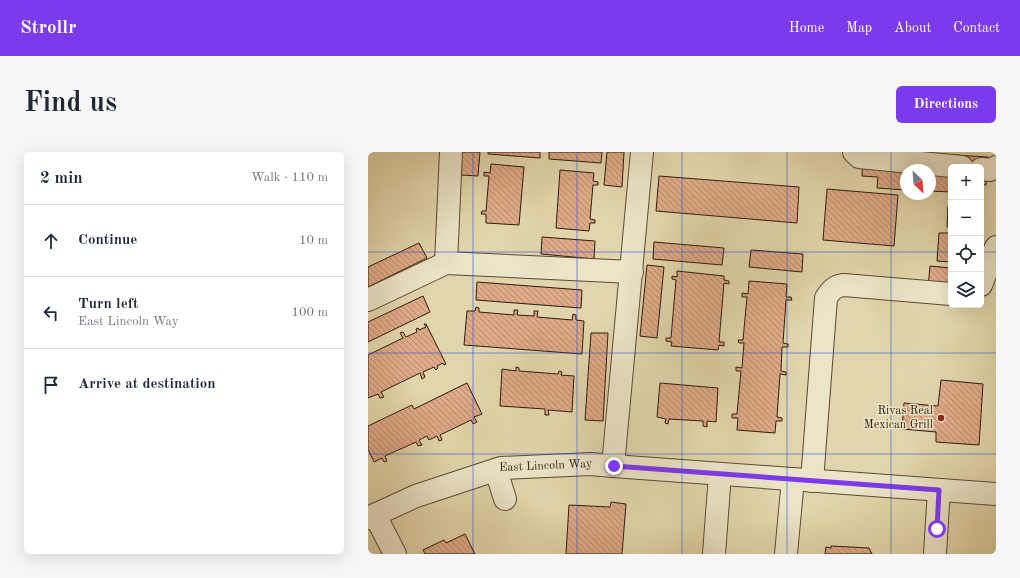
<!DOCTYPE html>
<meta charset="utf-8">
<style>
:root{--surface:#fff;--page:#f6f6f7;--text:#1f2937;--muted:#747a83;--line:#e0e1e3;--accent:#7c3aed}
body{margin:0;font-family:"Old Standard TT",serif;background:var(--page);color:var(--text)}
.controls{position:absolute;right:12px;top:12px;display:grid;overflow:hidden;border-radius:6px;box-shadow:0 4px 16px #0002}
.controls button{width:36px;height:36px;display:grid;place-items:center;padding:0;border:0;border-bottom:1px solid var(--line);background:var(--surface);color:var(--text);font:20px sans-serif}
.compass{position:absolute;left:532px;top:12px;width:36px;height:36px;border-radius:50%;background:var(--surface);box-shadow:0 4px 16px #0002;rotate:155deg}
.stop{position:absolute;width:12px;height:12px;margin:-9px;border:3px solid #7c3aed;border-radius:50%;background:#fff}
.stop.end{background:#7c3aed;border-color:#fff;box-shadow:0 1px 4px #0008}
.list{margin:0;padding:0;list-style:none}
h2{display:flex;justify-content:space-between;align-items:center;height:52px;margin:0;padding:0 16px;font-size:17px}
h2 small{font-size:13px;font-weight:400;color:var(--muted)}
.list li{display:grid;grid-template-columns:26px 1fr auto;gap:12px;align-items:center;box-sizing:border-box;height:72px;padding:0 16px;border-top:1px solid var(--line)}
.list b{display:block;font-size:15px;white-space:nowrap}
.list p{margin:0;font-size:13px;white-space:nowrap;color:var(--muted)}
.list em{font-size:13px;font-style:normal;color:var(--muted)}
.icon{flex:none;width:22px;height:22px;fill:none;stroke:currentColor;stroke-width:2;stroke-linecap:round;stroke-linejoin:round}
.map{position:relative;flex:none;width:628px;height:402px;overflow:hidden;border-radius:6px}
header{display:flex;align-items:center;gap:24px;box-sizing:border-box;height:56px;padding:0 20px;background:var(--accent);color:#fff}
header strong{font-size:19px}
nav{display:flex;gap:22px;margin-inline-start:auto;font-size:14px}
.intro{display:flex;align-items:center;justify-content:space-between;box-sizing:border-box;height:96px;padding:0 24px}
h1{margin:0;font-size:28px}
.button{padding:10px 18px;border-radius:6px;background:var(--accent);color:#fff;font-size:14px;font-weight:700}
main{display:flex;gap:24px;padding:0 24px}
aside{flex:1;background:var(--surface);border-radius:6px;box-shadow:0 4px 16px #0002}
.map>svg:first-child{display:block}
.building{fill:url(#building-back-hatch);stroke:#2e1b0e}
.lines{fill:none;stroke-linecap:round;stroke-linejoin:round}
.minor-casing{stroke:#5b4a35;stroke-width:24}
.minor{stroke:#ece4c8;stroke-width:22}
.route{stroke:#7c3aed;stroke-width:5}
.grid{fill:none;stroke:#1d4ed8;stroke-width:1;stroke-opacity:0.55}
.poi-dot{fill:#8f2418;stroke:#ece4c8;stroke-width:1.5}
.labels{text-anchor:middle;dominant-baseline:central;stroke-width:3;stroke-linejoin:round;paint-order:stroke}
.poi-label{font-size:12px;fill:#2e1b0e;stroke:#ece4c8;text-anchor:end}
.street-label{font-size:12px;fill:#2e1b0e;stroke:#ece4c8}
</style>
<header>
<strong>Strollr</strong>
<nav><a>Home</a><a>Map</a><a>About</a><a>Contact</a></nav>
</header>
<div class="intro"><h1>Find us</h1><a class="button">Directions</a></div>
<main>
<aside>
<h2>2 min<small>Walk · 110 m</small></h2>
<ul class="list">
<li><svg class="icon" aria-label="ahead" viewBox="0 0 24 24"><path d="M12 20V5M6 11l6-6 6 6"/></svg><div><b>Continue</b></div><em>10 m</em></li>
<li><svg class="icon" aria-label="left" viewBox="0 0 24 24"><path d="M17 20v-9H6M10 6l-5 5 5 5"/></svg><div><b>Turn left</b><p>East Lincoln Way</p></div><em>100 m</em></li>
<li><svg class="icon" aria-label="arrive" viewBox="0 0 24 24"><path d="M6 21V4h12l-3 4 3 4H6"/></svg><div><b>Arrive at destination</b></div></li>
</ul>
</aside>
<div class="map">
<svg width="628" height="402" viewBox="0 0 628 402">
<defs>
<pattern id="building-back-hatch" width="6" height="6" patternUnits="userSpaceOnUse"><rect width="6" height="6" fill="#dfaa87"/><path d="M-1 5l2 2M0 0l6 6M5-1l2 2" fill="none" stroke="#b58a6d"/></pattern>
</defs>
<rect width="100%" height="100%" fill="#e2d5ab"/>
<filter id="stains"><feTurbulence type="fractalNoise" baseFrequency=".005" numOctaves="4"/><feColorMatrix values="0 0 0 0 .2 0 0 0 0 .09 0 0 0 0 .02 0 0 0 .5 -.17"/></filter>
<radialGradient id="worn" r=".72"><stop offset=".6" stop-color="#630" stop-opacity="0"/><stop offset="1" stop-color="#630" stop-opacity=".3"/></radialGradient>
<!-- building -->
<g class="building">
<polygon points="94,0 112,0 110,24 92,23"/>
<polygon points="120,0 172,0 172,6 120,2"/>
<polygon points="181,0 234,0 233,11 181,7"/>
<polygon points="239,0 256,0 254,35 236,33"/>
<polygon points="495,0 535,0 620,5 618,33 613,33 613,15 583,15 583,40 562,39 562,18 538,18 538,38 509,36 510,25 494,24"/>
<polygon points="123,12 156,15 151,73 118,71 118,62 113,62 114,59 118,59 121,24 116,24 116,20 122,21"/>
<polygon points="192,18 226,21 225,29 230,30 230,33 225,33 222,67 227,68 227,71 222,71 221,79 188,76"/>
<polygon points="291,24 431,35 429,71 288,59"/>
<polygon points="459,37 530,43 526,94 455,88"/>
<polygon points="580,54 583,54 583,75 579,75"/>
<polygon points="571,81 583,81 583,110 569,109"/>
<polygon points="174,85 227,89 226,107 173,102"/>
<polygon points="286,90 356,96 354,113 285,107"/>
<polygon points="51,91 59,106 0,135 0,115"/>
<polygon points="383,98 435,102 434,120 381,115"/>
<polygon points="279,113 296,115 289,186 272,184"/>
<polygon points="562,114 583,116 583,137 560,135"/>
<polygon points="309,119 356,124 356,128 361,129 361,132 356,131 351,190 356,190 356,194 351,193 350,198 303,194 304,190 298,189 298,186 303,186 308,128 304,127 304,124 309,125"/>
<polygon points="381,129 419,132 418,145 423,145 424,148 418,148 415,191 420,192 420,195 414,195 413,219 418,220 418,223 412,222 409,265 414,266 414,269 408,269 407,281 369,278 370,266 364,266 364,262 369,262 373,219 368,219 368,215 374,216 376,191 371,191 370,188 375,188 379,145 374,145 374,141 380,142"/>
<polygon points="109,130 214,138 213,156 108,148"/>
<polygon points="55,144 62,160 0,190 0,170"/>
<polygon points="108,155 111,156 111,160 146,163 146,158 150,158 149,163 166,164 166,159 170,159 169,165 204,168 205,162 208,163 208,168 216,169 214,202 96,193 99,159 107,159"/>
<polygon points="56,172 58,172 78,212 76,213 75,211 69,214 70,216 68,218 66,215 55,220 57,225 54,227 52,221 13,240 16,245 12,246 10,242 0,246 0,203 35,186 32,181 35,180 38,185 49,180 48,177 50,176 51,178 58,175"/>
<polygon points="223,181 240,181 235,269 217,268"/>
<polygon points="148,215 151,216 151,219 190,222 191,219 194,220 193,223 206,224 204,260 180,258 181,263 177,263 177,257 132,254 134,217 148,219"/>
<polygon points="573,228 615,232 611,293 568,290 568,280 534,277 536,251 570,254"/>
<polygon points="99,231 114,262 106,265 109,270 105,272 103,268 72,283 74,288 71,289 69,284 61,288 59,284 51,288 54,293 50,294 48,290 17,304 19,309 16,310 14,306 6,310 0,297 0,274 44,253 46,257"/>
<polygon points="292,231 350,236 348,270 339,269 339,275 335,274 335,269 301,267 300,272 297,271 298,267 289,265"/>
<polygon points="243,350 258,352 254,402 198,402 201,353 242,355"/>
<polygon points="97,382 107,402 57,402 55,398 76,388 78,391"/>
<polygon points="463,394 501,396 504,402 457,402 458,395 463,396"/>
</g>
<g class="lines">
<!-- minor casing -->
<g class="minor-casing">
<g id="minor">
<polyline points="486,0 491,5 594,15"/>
<polyline points="613,17 622,18 628,15"/>
<polyline points="78,111 83,0"/>
<polyline points="613,133 628,95"/>
<polyline points="0,148 78,111 264,120"/>
<polyline points="245,314 274,0"/>
<polyline points="128,318 137,347"/>
<path d="M 444,329 L 458,146 C 463,138 467,134 476,133 L 583,142"/>
<polyline points="7,363 27,402"/>
<path id="s1" d="M 0,366 L 48,344 L 133,316 L 223,312 L 245,314 L 628,342"/>
<polyline points="346,402 352,322"/>
<polyline points="418,402 425,327"/>
<polyline points="567,402 571,338"/>
</g>
</g>
<!-- minor -->
<use href="#minor" class="minor"/>
</g>
<g class="lines">
<!-- route -->
<polyline class="route" points="246,314 571,338 569,377"/>
</g>
<!-- grid -->
<path class="grid" d="M 105,0 L 105,402M 209,0 L 209,402M 314,0 L 314,402M 419,0 L 419,402M 523,0 L 523,402M 0,100 L 583,100M 613,100 L 628,100M 0,201 L 628,201M 0,302 L 628,302"/>
<!-- markers -->
<circle class="poi-dot" cx="573" cy="266" r="4"/>
<g class="labels">
<!-- poi labels -->
<g class="poi-label">
<text x="565" y="259">Rivas Real<tspan x="565" dy="14">Mexican Grill</tspan></text>
</g>
<!-- street labels -->
<g class="street-label">
<text stroke="none"><textPath href="#s1" startOffset="187">East Lincoln Way</textPath></text>
</g>
</g>
<rect width="100%" height="100%" filter="url(#stains)"/>
<rect width="100%" height="100%" fill="url(#worn)"/>
</svg>
<div class="controls">
<button>+</button>
<button>−</button>
<button><svg class="icon" aria-label="locate" viewBox="0 0 24 24"><circle cx="12" cy="12" r="6"/><path d="M12 2v4M12 18v4M2 12h4M18 12h4"/></svg></button>
<button><svg class="icon" aria-label="layers" viewBox="0 0 24 24"><path d="M12 4l9 5-9 5-9-5zM3 14l9 5 9-5"/></svg></button>
</div>
<svg class="compass" viewBox="-18 -18 36 36"><path d="M0-13l5 13h-10z" fill="#e53935"/><path d="M0 13l5-13h-10z" fill="#747a83"/></svg>
<div class="stop" style="left:569px;top:377px"></div>
<div class="stop end" style="left:246px;top:314px"></div>
</div>
</main>
